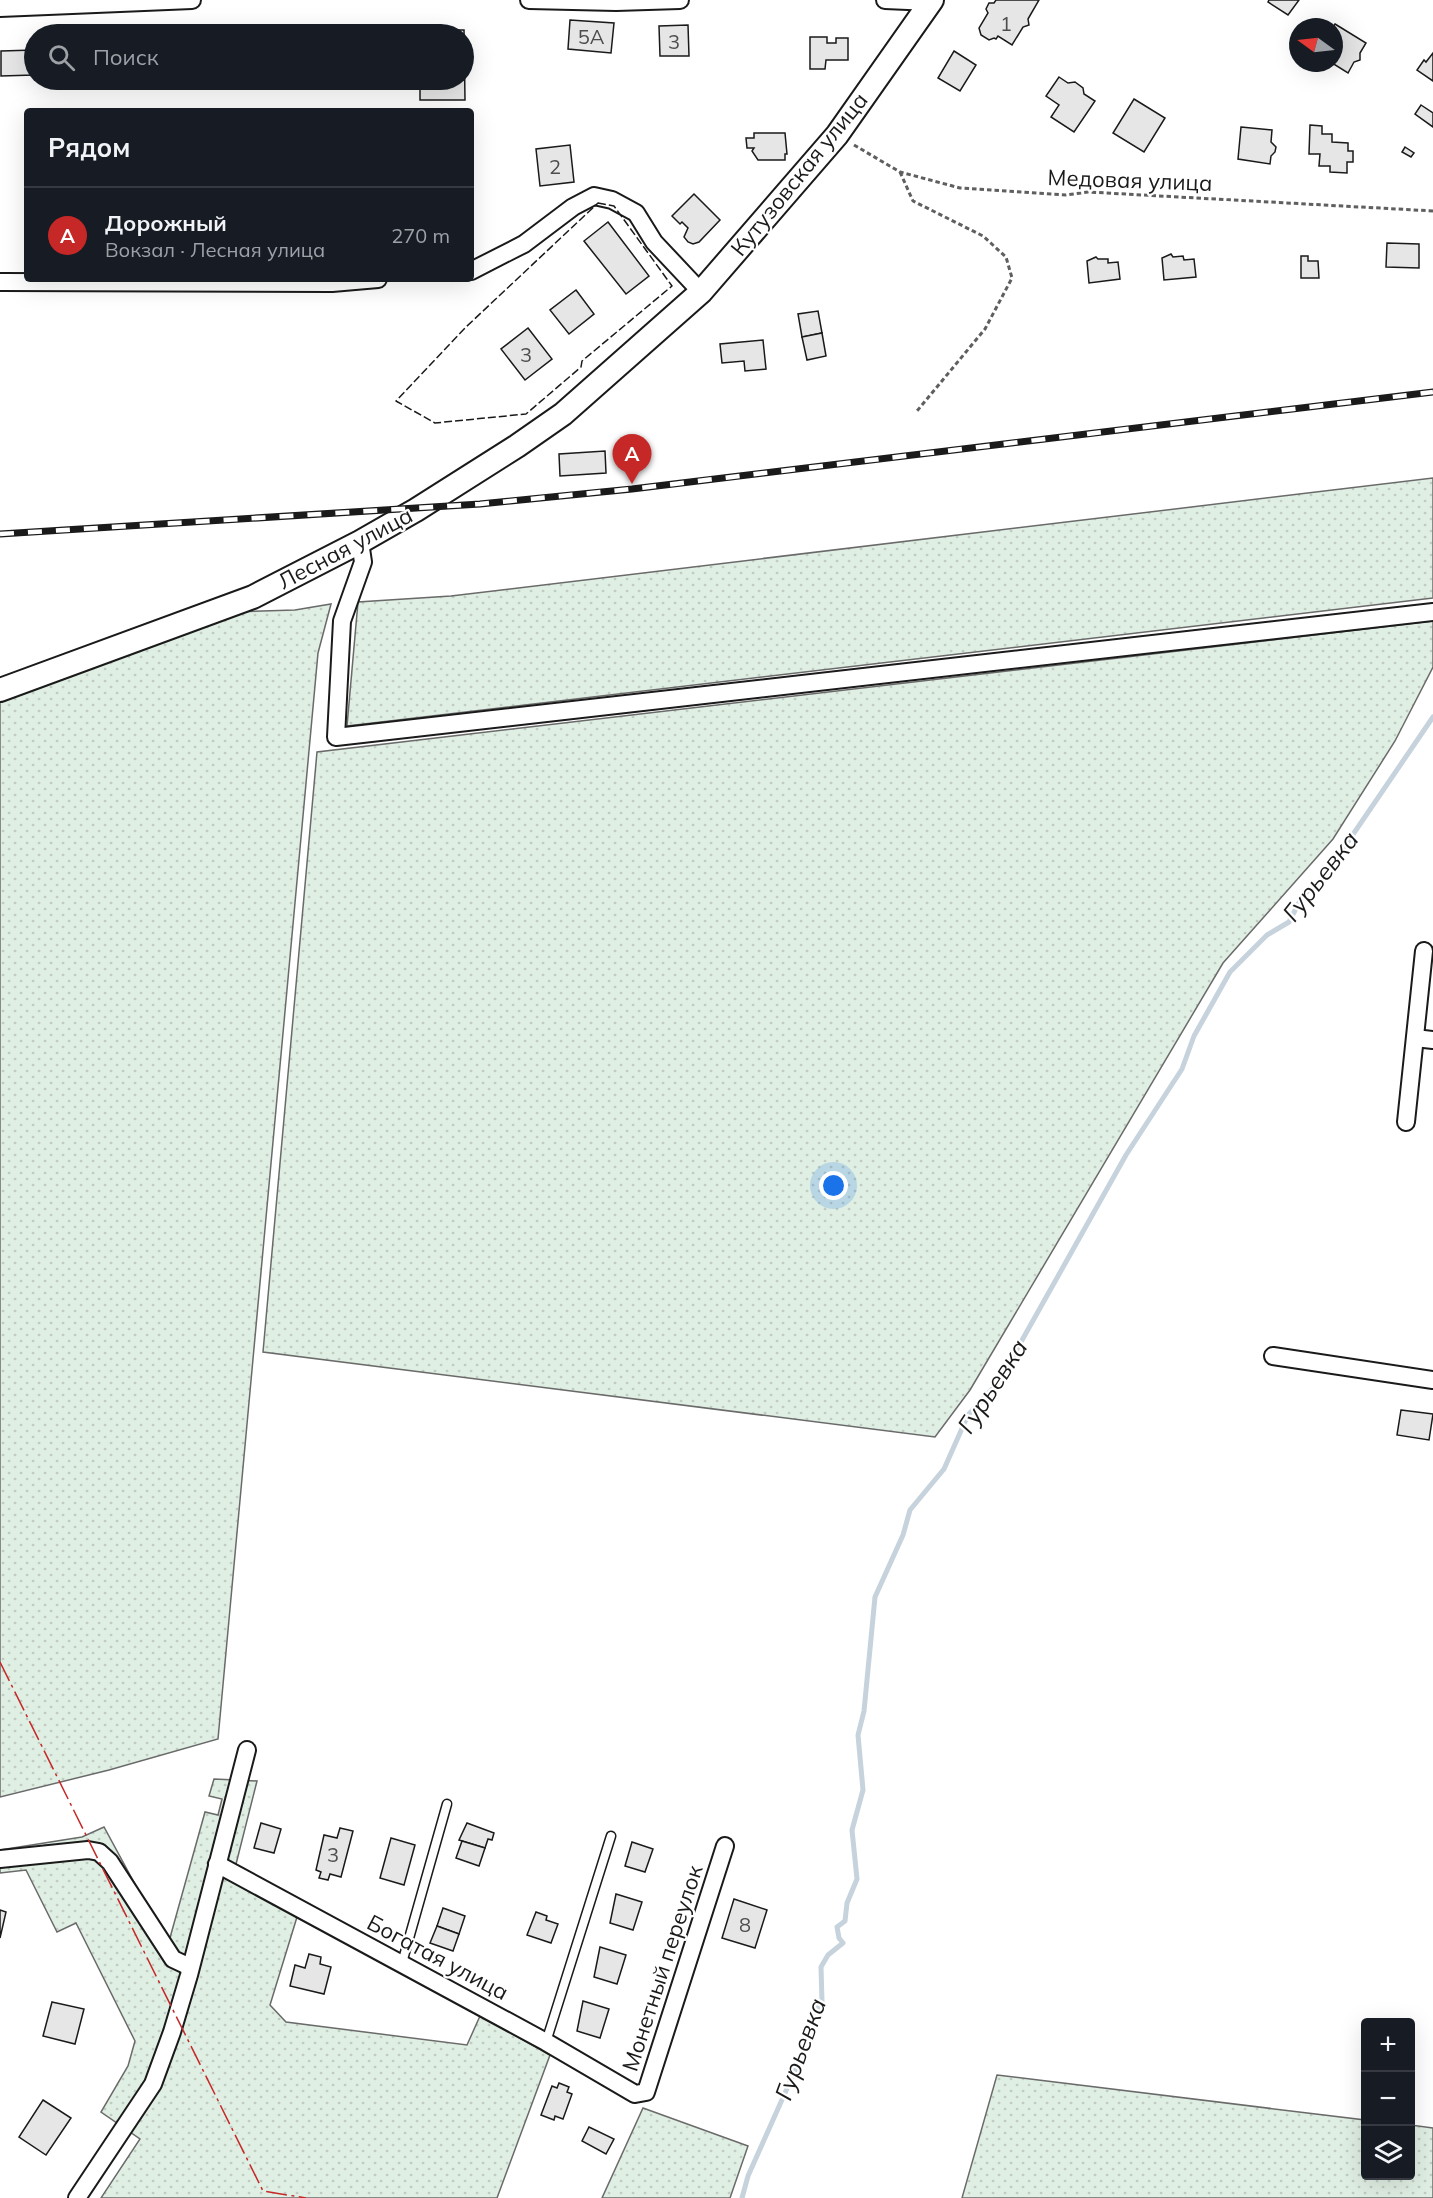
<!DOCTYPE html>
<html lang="ru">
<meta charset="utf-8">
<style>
:root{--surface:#171b24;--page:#20242c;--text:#f1f3f6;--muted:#9ea1a6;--line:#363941;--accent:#c62828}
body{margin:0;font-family:Mulish,sans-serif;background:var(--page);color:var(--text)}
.controls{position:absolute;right:18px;bottom:18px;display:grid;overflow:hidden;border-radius:6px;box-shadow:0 6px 24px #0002}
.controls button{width:54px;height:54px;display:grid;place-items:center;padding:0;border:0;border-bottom:2px solid var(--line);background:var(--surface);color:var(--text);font:30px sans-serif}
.compass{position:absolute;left:1289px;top:18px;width:54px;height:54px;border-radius:50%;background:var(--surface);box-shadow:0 6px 24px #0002;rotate:285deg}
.you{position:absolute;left:834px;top:1186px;width:21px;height:21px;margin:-15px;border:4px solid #fff;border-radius:50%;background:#1a73e8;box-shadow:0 0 0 9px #1a73e833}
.badge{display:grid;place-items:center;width:39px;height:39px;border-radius:50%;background:var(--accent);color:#fff;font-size:20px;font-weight:700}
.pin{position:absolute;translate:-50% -50px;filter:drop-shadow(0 2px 3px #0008)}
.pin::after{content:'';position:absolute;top:32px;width:21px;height:18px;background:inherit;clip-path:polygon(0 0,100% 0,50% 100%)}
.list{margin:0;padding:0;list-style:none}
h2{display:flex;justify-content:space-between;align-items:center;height:78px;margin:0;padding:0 24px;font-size:26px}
h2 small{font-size:20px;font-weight:400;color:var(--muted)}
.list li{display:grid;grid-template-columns:39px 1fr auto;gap:18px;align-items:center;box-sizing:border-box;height:96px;padding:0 24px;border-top:2px solid var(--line)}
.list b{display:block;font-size:22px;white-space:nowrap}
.list p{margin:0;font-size:20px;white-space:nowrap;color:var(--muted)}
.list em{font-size:20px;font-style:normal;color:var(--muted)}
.icon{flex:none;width:33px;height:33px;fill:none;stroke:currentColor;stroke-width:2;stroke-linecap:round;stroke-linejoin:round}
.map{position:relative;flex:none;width:1433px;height:2198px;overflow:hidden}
.search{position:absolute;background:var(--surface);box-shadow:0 6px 24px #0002;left:24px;top:24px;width:450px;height:66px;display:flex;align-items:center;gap:15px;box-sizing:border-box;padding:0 21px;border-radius:33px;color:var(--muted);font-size:22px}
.panel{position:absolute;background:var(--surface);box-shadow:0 6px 24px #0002;left:24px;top:108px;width:450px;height:174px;border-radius:6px}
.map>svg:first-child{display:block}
.grass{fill:url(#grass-dots);stroke:#6a6a6a;stroke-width:1.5}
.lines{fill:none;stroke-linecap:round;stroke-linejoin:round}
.stream{stroke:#c6d2dc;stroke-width:5}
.building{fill:#e6e6e6;stroke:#1a1a1a;stroke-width:1.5}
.lane-casing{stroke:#1a1a1a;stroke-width:11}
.street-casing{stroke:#1a1a1a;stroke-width:20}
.secondary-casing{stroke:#1a1a1a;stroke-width:26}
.path{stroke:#5f5f5f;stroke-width:3;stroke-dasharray:4.5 3;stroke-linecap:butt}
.lane{stroke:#fff;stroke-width:8}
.street{stroke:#fff;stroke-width:16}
.secondary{stroke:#fff;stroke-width:22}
.rail-casing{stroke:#1a1a1a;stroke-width:7}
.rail{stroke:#fff;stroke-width:4.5;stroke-dasharray:14;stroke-linecap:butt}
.fence{stroke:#1a1a1a;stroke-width:1.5;stroke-dasharray:8 3;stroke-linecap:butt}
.power{stroke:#c62828;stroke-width:1.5;stroke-dasharray:21 4.5 3 4.5;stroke-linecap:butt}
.labels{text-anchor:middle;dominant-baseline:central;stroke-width:4.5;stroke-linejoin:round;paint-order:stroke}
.number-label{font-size:20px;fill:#4d4d4d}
.street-label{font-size:22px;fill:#1a1a1a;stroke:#fff}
.water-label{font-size:24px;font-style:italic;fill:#1a1a1a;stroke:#fff}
</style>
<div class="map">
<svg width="1433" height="2198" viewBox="0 0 1433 2198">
<defs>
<pattern id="grass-dots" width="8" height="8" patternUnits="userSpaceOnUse" patternTransform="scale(1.5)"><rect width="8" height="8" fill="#e0efe3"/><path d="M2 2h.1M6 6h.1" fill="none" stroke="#c0ccc2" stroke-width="1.8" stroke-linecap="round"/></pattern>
</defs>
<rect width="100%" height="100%" fill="#fff"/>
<!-- grass -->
<g class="grass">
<polygon points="1433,478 1433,598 347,726 358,602 451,596"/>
<polygon points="331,604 318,653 218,1739 109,1770 0,1797 0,683 231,612 295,610"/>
<polygon points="1433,621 1433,667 1395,741 1333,839 1223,963 970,1390 935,1437 263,1352 317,752"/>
<polygon points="214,1779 257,1781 232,1880 297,1917 270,2005 286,2022 467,2045 480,2016 550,2055 497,2198 101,2198 140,2139 101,2112 128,2066 135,2041 76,1923 57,1932 26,1870 0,1873 0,1850 82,1837 104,1827 168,1945 205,1812 218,1815 222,1799 209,1796"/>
<polygon points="997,2075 1365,2120 1366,2176 1410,2176 1411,2125 1433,2128 1433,2198 962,2198"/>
<polygon points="643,2108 748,2146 730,2198 602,2198"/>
</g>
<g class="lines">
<!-- stream -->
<polyline class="stream" points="742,2198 748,2176 801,2057 812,2017 822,2001 821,1967 828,1955 843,1943 839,1938 837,1927 845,1921 847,1903 857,1879 852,1830 863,1790 858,1735 864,1711 875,1597 903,1535 910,1510 944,1469 968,1415 998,1383 1126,1155 1182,1069 1194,1036 1230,972 1267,935 1289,922 1303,895 1324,877 1433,717"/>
</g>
<!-- building -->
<g class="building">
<polygon points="996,0 1039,0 1028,19 1029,25 1023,27 1012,45 998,36 996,39 994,38 989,40 981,35 979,28 988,13 986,9 989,3 994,3"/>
<polygon points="1269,0 1299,0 1288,15 1268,2"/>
<polygon points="570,20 614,23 611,53 568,49"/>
<polygon points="1335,24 1366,43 1360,53 1360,60 1354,62 1348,73 1332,63 1334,63 1333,27"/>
<polygon points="688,25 689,56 660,56 659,26"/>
<polygon points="420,30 464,30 465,100 420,100 420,80 464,80 464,34 420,34"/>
<polygon points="810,37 827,37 827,43 836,43 836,38 848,38 848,60 826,60 825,69 810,69"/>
<polygon points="34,50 34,75 1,76 1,51"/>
<polygon points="954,51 976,65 960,91 938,78"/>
<polygon points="1433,53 1433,81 1417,70 1424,60 1426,62"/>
<polygon points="1059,77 1068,83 1075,82 1083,88 1084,94 1095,101 1074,132 1051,117 1059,105 1046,96"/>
<polygon points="174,80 204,80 204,83 174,82"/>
<polygon points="286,80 315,80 315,83 287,84"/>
<polygon points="1134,99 1165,118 1144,152 1113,133"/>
<polygon points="1421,105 1433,113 1433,127 1415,114"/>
<polygon points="1310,125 1322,126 1322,134 1332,134 1332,142 1348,143 1348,151 1353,151 1353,162 1347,162 1347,173 1330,172 1330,166 1319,166 1320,154 1309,154"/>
<polygon points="1241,127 1272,130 1271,142 1276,147 1275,152 1271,156 1270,164 1238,159"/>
<polygon points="754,133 785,133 787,154 785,154 785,160 758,160 752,151 754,148 747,148 746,138 754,138"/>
<polygon points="570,145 574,182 540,186 536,149"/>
<polygon points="1405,147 1414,153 1411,157 1402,152"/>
<polygon points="694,194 720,220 699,242 693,244 688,242 684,237 688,228 682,222 680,224 672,216"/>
<polygon points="608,222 649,276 626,294 584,241"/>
<polygon points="1387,243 1419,244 1419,268 1386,267"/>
<polygon points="1171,254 1173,257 1183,256 1184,260 1194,259 1196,277 1164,280 1162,258"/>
<polygon points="1301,256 1308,256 1308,261 1318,261 1319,278 1301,278"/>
<polygon points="1096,257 1098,259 1108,259 1108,263 1118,262 1120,279 1089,283 1087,261"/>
<polygon points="576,290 594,314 569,334 550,310"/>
<polygon points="818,311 822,333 802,337 798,314"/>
<polygon points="528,328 552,359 525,380 501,349"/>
<polygon points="822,333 826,356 807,360 802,337"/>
<polygon points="763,340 766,369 745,371 744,361 722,363 720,344"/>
<polygon points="605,451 606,473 560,476 559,454"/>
<polygon points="1401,1410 1433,1414 1429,1440 1397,1435"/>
<polygon points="261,1823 281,1829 274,1853 254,1848"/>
<polygon points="467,1823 494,1833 492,1840 488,1839 485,1848 459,1840"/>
<polygon points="340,1828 353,1831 341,1877 330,1874 328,1880 319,1878 321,1872 316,1870 324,1835 337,1838"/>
<polygon points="391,1838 415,1845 404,1885 380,1878"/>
<polygon points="462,1841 485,1848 479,1866 456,1858"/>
<polygon points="632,1842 653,1849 645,1872 625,1866"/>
<polygon points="616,1894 642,1902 633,1930 610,1923"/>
<polygon points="734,1899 767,1910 755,1948 722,1938"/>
<polygon points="443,1908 465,1916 459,1934 437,1926"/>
<polygon points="0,1910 6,1912 0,1938"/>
<polygon points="536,1912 547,1916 546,1920 558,1924 551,1943 527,1935"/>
<polygon points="437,1926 459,1934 453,1951 430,1943"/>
<polygon points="600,1947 626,1955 617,1984 594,1977"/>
<polygon points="309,1954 321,1957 320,1964 331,1967 324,1994 290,1986 295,1965 305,1968"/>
<polygon points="583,2001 609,2009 600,2038 577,2031"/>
<polygon points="52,2002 84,2009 75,2044 43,2036"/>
<polygon points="559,2083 569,2087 567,2092 572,2094 563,2119 555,2116 554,2120 541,2115 552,2086 557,2088"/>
<polygon points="43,2100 71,2118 46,2155 19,2137"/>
<polygon points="589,2127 614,2139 606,2154 582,2141"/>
</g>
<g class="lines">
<!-- lane casing -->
<g class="lane-casing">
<g id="lane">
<polyline points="402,1963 447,1804"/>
<polyline points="546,2042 611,1836"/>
</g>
</g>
<!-- street casing -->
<g class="street-casing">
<g id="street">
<polyline points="529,0 616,2 680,0"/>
<polyline points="885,0 931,2"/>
<polyline points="0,8 192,0"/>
<polyline points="471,271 524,244 573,207 594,196 612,200 636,213 654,242 701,292"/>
<polyline points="0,282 332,283 378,279"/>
<polyline points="360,542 363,562 342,621 336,737 1433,612"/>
<polyline points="1415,1038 1433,1040"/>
<polyline points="1406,1122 1424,951"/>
<polyline points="1273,1356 1433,1380"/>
<polyline points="0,1859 88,1850 99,1852 110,1862 173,1959 190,1967"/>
<polyline points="217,1864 546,2042 635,2094 646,2092 725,1846"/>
<polyline points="77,2198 153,2084 172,2032 189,1975 247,1750"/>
</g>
</g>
<!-- secondary casing -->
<g class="secondary-casing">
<polyline id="secondary" points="0,690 253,597 360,542 416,510 517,446 563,414 701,292 837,135 932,0"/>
</g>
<!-- path -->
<g class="path">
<polyline points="854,145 900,172 960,188 1066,195 1088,192 1433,211"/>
<polyline points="900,172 913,201 983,236 1006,257 1012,278 985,329 917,411"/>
</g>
<!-- lane -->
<use href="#lane" class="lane"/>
<!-- street -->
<use href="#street" class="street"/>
<!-- secondary -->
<use href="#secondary" class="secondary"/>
<!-- rail casing -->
<g class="rail-casing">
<polyline id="rail" points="0,534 480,504 632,489 1433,392"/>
</g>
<!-- rail -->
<use href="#rail" class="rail"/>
<!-- fence -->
<polygon class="fence" points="598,203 614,206 672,286 582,361 581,367 526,414 435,423 396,401 466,327"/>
<!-- power -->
<polyline class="power" points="0,1662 263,2191 306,2198"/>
</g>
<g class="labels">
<!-- number labels -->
<g class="number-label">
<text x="1006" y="23">1</text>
<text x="591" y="36">5А</text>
<text x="674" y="41">3</text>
<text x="555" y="166">2</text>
<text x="526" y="354">3</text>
<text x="333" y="1854">3</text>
<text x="745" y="1924">8</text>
</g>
<!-- street labels -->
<g class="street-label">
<text transform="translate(799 174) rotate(-51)">Кутузовская улица</text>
<text transform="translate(1130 180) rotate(2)">Медовая улица</text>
<text transform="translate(345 548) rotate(-28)">Лесная улица</text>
<text transform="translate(438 1957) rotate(28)">Богатая улица</text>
<text transform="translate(662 1968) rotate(-72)">Монетный переулок</text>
</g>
<!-- water labels -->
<g class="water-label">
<text transform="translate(1320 876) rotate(-52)">Гурьевка</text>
<text transform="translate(992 1386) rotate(-57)">Гурьевка</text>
<text transform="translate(800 2049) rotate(-70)">Гурьевка</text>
</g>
</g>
</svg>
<div class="controls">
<button>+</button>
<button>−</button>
<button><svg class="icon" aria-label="layers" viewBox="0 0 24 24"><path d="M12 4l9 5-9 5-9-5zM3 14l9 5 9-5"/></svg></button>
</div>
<svg class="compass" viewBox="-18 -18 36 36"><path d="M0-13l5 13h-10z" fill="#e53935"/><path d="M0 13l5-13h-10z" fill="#9ea1a6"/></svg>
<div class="you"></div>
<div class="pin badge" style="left:632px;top:484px">A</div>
<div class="search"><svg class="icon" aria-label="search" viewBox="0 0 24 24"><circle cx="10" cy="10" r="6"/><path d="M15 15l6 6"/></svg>Поиск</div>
<section class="panel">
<h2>Рядом<small></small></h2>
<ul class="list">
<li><span class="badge">A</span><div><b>Дорожный</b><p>Вокзал · Лесная улица</p></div><em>270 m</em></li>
</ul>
</section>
</div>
